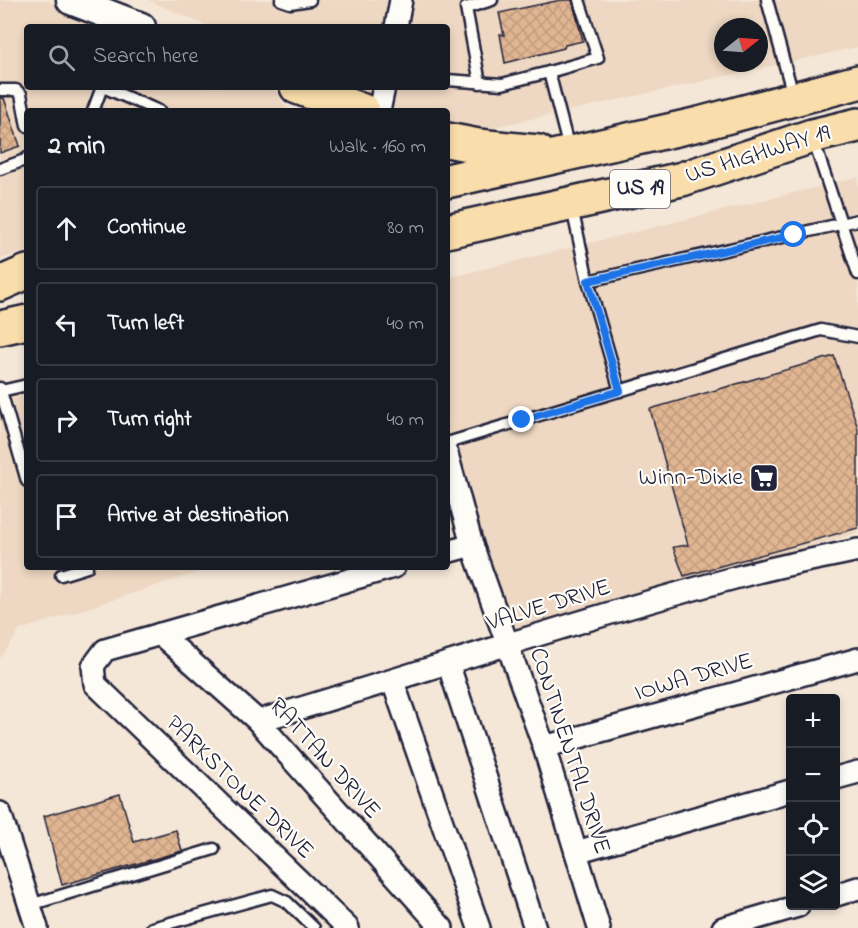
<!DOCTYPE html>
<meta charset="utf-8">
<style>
:root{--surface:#171b24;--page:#20242c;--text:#f1f3f6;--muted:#9ea1a6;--line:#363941}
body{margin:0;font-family:"Indie Flower",sans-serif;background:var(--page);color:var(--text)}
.controls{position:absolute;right:18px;bottom:18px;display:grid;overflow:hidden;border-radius:6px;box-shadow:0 3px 9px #0003}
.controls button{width:54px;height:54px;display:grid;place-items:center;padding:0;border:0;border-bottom:2px solid var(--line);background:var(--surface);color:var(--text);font:30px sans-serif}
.compass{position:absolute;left:714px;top:18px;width:54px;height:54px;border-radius:50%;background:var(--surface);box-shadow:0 3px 9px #0003;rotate:73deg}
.stop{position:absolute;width:18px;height:18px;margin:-14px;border:4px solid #1a73e8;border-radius:50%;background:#fff}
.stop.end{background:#1a73e8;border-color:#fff;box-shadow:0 2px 6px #0008}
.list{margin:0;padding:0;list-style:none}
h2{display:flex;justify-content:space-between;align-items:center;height:78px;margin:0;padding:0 24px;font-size:26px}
h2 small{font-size:20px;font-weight:400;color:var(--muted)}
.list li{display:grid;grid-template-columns:39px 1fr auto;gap:18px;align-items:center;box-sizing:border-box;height:84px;margin:0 12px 12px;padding:0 12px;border:2px solid var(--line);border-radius:6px}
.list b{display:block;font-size:22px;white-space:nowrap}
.list em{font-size:20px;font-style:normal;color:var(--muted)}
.icon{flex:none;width:33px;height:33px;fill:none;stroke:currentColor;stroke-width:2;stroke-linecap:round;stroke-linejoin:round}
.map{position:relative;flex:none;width:858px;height:928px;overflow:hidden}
.search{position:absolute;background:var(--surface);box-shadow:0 3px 9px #0003;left:24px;top:24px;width:426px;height:66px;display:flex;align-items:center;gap:15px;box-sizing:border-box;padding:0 21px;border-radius:6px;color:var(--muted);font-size:22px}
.panel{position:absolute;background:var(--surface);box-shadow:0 3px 9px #0003;left:24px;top:108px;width:426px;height:462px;border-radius:6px}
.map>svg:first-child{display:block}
.built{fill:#eed8c3;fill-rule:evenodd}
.building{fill:url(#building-cross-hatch);stroke:#22223b;stroke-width:1.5}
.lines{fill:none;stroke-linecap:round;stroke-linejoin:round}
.lane-casing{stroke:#22223b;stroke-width:15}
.street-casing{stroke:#22223b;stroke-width:26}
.secondary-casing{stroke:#22223b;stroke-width:33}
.highway-casing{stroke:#22223b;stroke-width:38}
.lane{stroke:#fdfcf7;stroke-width:10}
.street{stroke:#fdfcf7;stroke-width:21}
.secondary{stroke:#fdfcf7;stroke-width:28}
.highway{stroke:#f9ddab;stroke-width:33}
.route{stroke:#1a73e8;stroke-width:8}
.labels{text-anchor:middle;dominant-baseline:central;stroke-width:4.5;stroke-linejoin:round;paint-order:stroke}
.shield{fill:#fdfcf7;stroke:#646373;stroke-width:1.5}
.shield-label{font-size:22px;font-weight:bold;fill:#22223b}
.street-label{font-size:24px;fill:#22223b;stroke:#fdfcf7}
.poi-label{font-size:24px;fill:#22223b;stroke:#fdfcf7;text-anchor:end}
</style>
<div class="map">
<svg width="858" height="928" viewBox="0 0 858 928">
<defs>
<pattern id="building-cross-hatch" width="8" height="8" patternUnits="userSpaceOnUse" patternTransform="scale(1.5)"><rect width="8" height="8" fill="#e0b591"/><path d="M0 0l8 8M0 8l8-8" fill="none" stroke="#c09b7e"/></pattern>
</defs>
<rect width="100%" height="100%" fill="#f4e7d8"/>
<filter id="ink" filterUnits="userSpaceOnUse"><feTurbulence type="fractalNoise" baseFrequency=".0167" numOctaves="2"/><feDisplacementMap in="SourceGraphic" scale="12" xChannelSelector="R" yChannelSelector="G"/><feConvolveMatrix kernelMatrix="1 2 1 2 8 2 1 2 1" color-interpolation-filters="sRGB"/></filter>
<g filter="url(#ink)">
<!-- built -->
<g class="built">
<polygon points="0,0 45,0 115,27 27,27 27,87 270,87 275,89 288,111 27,111 27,251 0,259"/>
<path d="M 148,0 L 858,0 L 858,47 L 463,134 L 447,131 L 447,111 L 391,111 L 324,87 L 359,92 L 347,87 L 447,87 L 447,27 L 210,27 ZM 723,27 L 759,27 L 759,63 L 723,63 Z"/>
<polygon points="858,177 858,533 491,636 447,495 447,278"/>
<polygon points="27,379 27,567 214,567 20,630 0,659 0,387"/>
</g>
<!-- building -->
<g class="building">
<polygon points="561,0 572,0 583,41 565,45 564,48 505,63 500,34 504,35 499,13"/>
<polygon points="0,98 4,98 20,146 0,153"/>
<polygon points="834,356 858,428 858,528 684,576 673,547 688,545 650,409"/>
<polygon points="120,794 134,842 176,830 182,851 62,885 44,816"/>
</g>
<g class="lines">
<!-- lane casing -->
<g class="lane-casing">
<g id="lane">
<polyline points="281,0 290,3 310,0"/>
<polyline points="767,0 793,95"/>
<polyline points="549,72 598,58 579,0"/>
<polyline points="447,80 502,84 549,72 569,149"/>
<polyline points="480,83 466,8 492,0"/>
<polyline points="103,87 159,111"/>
<polyline points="0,90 16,90 21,94 27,126"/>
<polyline points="93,111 102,87"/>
<polyline points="813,139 858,274"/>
<polyline points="0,169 25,160 27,158"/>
<polyline points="572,208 588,281 620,391"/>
<polyline points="588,281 858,220"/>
<polyline points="0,388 27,481"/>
<polyline points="1,391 27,385"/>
<polyline points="447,443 821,330 858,337"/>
<polyline points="61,575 87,567"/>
<polyline points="30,905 214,849"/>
<polyline points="152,928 272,895 287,902 314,928"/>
</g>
</g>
<!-- street casing -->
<g class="street-casing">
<g id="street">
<polyline points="396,27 401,0"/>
<polyline points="379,111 384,87"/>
<polyline points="447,454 472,545 544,747 599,928"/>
<polyline points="447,552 472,545"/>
<polyline points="160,634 258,721 442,928"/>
<polyline points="448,663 535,928"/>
<polyline points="393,682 479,928"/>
<path d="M 258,721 C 418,674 576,620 738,577 C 777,566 818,559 858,550"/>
<polyline points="544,747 858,659"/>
<polyline points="836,778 858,772"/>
<polyline points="0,813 37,928"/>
<polyline points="576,852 790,791"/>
<polyline points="836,895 858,888"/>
<polyline points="348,928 95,684 93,666 105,650 394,567"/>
<polyline points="723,928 798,906"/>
</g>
</g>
<!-- secondary casing -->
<g class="secondary-casing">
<polyline id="secondary" points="71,0 141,27"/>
</g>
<!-- highway casing -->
<g class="highway-casing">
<g id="highway">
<polyline points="297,87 363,111"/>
<polyline points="447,140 478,146 538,152"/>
<polyline points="447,181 699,124 858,82"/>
<polyline points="447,231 682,179 812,136 858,125"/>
<polyline points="0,284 27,272"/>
<polyline points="0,328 27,322"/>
</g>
</g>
<!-- lane -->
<use href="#lane" class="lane"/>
<!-- street -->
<use href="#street" class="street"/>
<!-- secondary -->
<use href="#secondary" class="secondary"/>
<!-- highway -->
<use href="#highway" class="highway"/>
</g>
</g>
<g class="lines" filter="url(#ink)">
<!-- route -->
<polyline class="route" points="522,420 620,391 588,281 794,235"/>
</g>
<!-- icons -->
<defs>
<g id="supermarket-square" transform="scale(1.5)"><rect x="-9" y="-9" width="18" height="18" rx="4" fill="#22223b" stroke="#fdfcf7"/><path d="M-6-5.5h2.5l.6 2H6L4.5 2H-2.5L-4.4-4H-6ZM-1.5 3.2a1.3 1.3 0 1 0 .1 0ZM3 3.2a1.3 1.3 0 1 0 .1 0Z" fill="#fff"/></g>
</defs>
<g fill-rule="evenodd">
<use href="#supermarket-square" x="764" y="478"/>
</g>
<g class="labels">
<!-- shield labels -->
<rect class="shield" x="610" y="170" width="60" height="38" rx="4.5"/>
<g class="shield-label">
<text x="640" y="189">US 19</text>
</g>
<!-- street labels -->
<g class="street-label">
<text transform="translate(758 155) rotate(-17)">US HIGHWAY 19</text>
<text transform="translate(549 606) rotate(-17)">VALVE DRIVE</text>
<text transform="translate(694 678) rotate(-16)">IOWA DRIVE</text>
<text transform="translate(569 751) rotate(72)">CONTINENTAL DRIVE</text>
<text transform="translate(324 759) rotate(48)">RATTAN DRIVE</text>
<text transform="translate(239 788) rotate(44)">PARKSTONE DRIVE</text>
</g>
<!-- poi labels -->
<g class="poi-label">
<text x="743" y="478">Winn-Dixie</text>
</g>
</g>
</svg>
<div class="controls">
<button>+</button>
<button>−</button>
<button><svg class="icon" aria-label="locate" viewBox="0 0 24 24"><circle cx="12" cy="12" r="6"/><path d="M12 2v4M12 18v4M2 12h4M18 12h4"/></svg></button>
<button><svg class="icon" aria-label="layers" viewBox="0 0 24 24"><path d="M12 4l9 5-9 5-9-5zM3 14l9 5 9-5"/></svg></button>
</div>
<svg class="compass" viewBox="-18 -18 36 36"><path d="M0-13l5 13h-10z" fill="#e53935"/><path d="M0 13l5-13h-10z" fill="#9ea1a6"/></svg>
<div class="stop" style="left:794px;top:235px"></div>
<div class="stop end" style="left:522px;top:420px"></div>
<div class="search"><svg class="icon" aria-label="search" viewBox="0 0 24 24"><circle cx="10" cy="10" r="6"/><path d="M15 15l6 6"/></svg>Search here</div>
<section class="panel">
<h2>2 min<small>Walk · 160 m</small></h2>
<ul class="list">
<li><svg class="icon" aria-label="ahead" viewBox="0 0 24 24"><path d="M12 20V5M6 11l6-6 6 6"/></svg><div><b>Continue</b></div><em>80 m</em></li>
<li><svg class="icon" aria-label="left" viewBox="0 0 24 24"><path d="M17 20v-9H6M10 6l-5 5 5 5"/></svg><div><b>Turn left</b></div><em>40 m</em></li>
<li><svg class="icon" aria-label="right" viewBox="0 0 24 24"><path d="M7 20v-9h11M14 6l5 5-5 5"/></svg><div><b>Turn right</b></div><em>40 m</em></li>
<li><svg class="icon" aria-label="arrive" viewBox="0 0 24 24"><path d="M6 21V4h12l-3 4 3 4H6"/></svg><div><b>Arrive at destination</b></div></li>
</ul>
</section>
</div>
